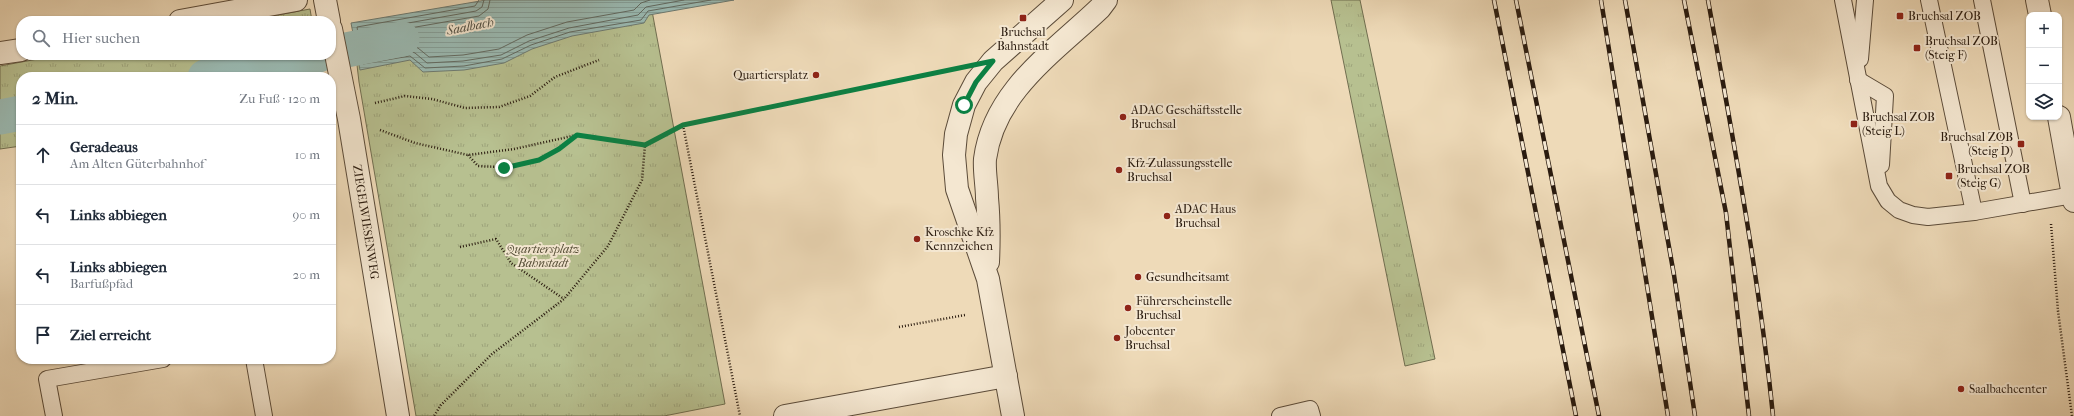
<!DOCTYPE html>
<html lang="de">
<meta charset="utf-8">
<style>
:root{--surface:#fff;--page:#f6f6f7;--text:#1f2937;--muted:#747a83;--line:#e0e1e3}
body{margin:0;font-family:"IM FELL French Canon",serif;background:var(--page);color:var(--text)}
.controls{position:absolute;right:12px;top:12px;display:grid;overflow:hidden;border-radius:8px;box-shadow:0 1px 3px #0004}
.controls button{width:36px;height:36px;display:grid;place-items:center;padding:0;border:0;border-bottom:1px solid var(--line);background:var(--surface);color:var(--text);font:20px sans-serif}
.stop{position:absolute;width:12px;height:12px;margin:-9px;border:3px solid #0b8043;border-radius:50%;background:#fff}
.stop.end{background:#0b8043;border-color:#fff;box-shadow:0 1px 4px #0008}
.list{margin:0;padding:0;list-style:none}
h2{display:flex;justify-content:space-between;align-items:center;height:52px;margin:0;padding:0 16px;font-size:17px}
h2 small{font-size:13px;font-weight:400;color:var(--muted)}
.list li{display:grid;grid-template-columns:26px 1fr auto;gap:12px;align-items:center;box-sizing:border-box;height:60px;padding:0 16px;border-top:1px solid var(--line)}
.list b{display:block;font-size:15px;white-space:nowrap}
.list p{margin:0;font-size:13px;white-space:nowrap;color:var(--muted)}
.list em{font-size:13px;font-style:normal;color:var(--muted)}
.icon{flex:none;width:22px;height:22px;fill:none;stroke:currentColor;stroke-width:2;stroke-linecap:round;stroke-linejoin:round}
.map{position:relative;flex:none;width:2074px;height:416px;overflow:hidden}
.search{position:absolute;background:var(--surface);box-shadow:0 1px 3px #0004;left:16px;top:16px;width:320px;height:44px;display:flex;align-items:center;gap:10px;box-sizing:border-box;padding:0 14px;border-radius:16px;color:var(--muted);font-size:15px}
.panel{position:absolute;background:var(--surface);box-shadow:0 1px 3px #0004;left:16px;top:72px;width:320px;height:292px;border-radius:16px}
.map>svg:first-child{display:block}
.grass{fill:url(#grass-tufts);stroke:#706e50}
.water{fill:url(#water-rules);stroke:#6d7a71}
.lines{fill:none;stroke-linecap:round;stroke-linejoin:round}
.shore{stroke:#626a61;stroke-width:1}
.canal{stroke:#9abab3;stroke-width:35}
.service-casing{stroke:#5b4b39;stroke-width:18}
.minor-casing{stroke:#5b4b39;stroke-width:24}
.tertiary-casing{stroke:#5b4b39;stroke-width:24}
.path{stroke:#2a1b0f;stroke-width:2.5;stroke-dasharray:1 2;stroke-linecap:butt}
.service{stroke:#f4e7d1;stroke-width:16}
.minor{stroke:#f4e7d1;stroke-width:22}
.tertiary{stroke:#f4e7d1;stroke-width:22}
.rail-casing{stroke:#2a1b0f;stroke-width:4.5}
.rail{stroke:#f4e7d1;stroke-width:3;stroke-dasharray:9;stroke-linecap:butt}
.route{stroke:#0b8043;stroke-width:5}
.poi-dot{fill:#8f2418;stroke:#f4e7d1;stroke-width:1.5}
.labels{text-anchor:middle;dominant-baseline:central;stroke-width:4;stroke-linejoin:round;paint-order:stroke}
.poi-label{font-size:12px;fill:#2a1b0f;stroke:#f4e7d1;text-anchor:start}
.street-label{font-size:12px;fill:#2a1b0f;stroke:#f4e7d1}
.park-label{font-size:12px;font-style:italic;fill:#544d36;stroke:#f4e7d1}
.water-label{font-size:13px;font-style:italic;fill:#4c4b40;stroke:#f4e7d1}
</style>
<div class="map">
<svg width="2074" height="416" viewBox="0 0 2074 416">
<defs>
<pattern id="grass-tufts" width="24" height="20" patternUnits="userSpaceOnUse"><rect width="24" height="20" fill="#b7c090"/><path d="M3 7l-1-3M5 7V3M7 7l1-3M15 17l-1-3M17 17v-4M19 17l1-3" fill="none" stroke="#9ea47b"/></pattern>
<pattern id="water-rules" width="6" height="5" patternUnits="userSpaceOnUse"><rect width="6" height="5" fill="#9abab3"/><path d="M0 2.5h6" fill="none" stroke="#859f99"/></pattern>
</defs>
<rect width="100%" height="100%" fill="#eedab8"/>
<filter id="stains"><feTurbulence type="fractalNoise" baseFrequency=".005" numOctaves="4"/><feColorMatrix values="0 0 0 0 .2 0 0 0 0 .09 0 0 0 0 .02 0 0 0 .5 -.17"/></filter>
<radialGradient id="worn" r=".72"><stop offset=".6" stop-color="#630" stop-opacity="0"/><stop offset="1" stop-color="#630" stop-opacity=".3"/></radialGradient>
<!-- grass -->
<g class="grass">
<polygon points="609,0 650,0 725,404 664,416 416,416 359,82 355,48"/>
<polygon points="1331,0 1360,0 1435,359 1405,366"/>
<polygon points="310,9 312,21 245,21"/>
<polygon points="59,55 318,55 321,77 21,77 21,146 0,149 0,66"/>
</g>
<!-- water -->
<polygon class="water" points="486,0 734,0 649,15 644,23 572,36 532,49 504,63 464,70 423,72 410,60 360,70 351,23"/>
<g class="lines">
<!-- shore -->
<g class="shore">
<polyline points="479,0 475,6 357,27 363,64 410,56 425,68 464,66 502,59 531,45 570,32 641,20 648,11 711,0"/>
<polyline points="484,0 482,7 476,11 363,31 367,58 410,51 415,53 427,63 463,61 501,55 529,41 569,28 638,15 646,7 684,0"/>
<polyline points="490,0 488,9 479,16 370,35 371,51 373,52 410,45 418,48 429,57 463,55 499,49 527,35 567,22 634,10 641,3 650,0"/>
</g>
<!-- canal -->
<g class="canal">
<polyline points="331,53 402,39"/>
<polyline points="205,77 319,55"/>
<polyline points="0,117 21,113"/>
</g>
<!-- service casing -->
<g class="service-casing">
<g id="service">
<polyline points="1843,0 1879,186 1888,201 1899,210 1913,215 1928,217 1974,212 2073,195"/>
<polyline points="1929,0 1974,212"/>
<polyline points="1982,0 2023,204"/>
<polyline points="1860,59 1865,0"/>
<polyline points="1858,80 1885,96 1881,165"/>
<polyline points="254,359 264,416"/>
<polyline points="54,416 47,379 163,359"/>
<polyline points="1280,416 1310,409 1312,416"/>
</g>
</g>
<!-- minor casing -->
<g class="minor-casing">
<g id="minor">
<polyline points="325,0 329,21"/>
<polyline points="180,21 296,0"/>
<polyline points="331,29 349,119 398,416"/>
<polyline points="0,53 21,50"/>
<path d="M 988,262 C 989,240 989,219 987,198 C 987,186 984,171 985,159 C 994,91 1054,52 1100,8 L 1106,0"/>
<polyline points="785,416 1006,376"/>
<polyline points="1013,416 988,279 957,189 954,155 956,134 964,105 976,82 993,61 1062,0"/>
</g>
</g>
<!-- tertiary casing -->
<g class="tertiary-casing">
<g id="tertiary">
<polyline points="2037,0 2040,15"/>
<polyline points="2059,117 2074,201"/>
</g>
</g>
<!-- path -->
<g class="path">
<polyline points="375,103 405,96 432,99 465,108 499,107 530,96 555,77 599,60"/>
<polyline points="683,125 740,416"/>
<polyline points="380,130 415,143 468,155 514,149 577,135 645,145 642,180 608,246 564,299 492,354 441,405 434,416"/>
<polyline points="645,145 683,125 950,70"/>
<path d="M 468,155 L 478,166 C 521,169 541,163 575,136"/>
<polyline points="2051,224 2058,311 2072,416"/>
<polyline points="460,247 496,239 511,263 564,299"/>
<polyline points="899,327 965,315"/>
</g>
<!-- service -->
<use href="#service" class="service"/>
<!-- minor -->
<use href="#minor" class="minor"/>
<!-- tertiary -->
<use href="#tertiary" class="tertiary"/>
<!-- rail casing -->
<g class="rail-casing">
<g id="rail">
<polyline points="1494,0 1576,416"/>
<polyline points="1516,0 1599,416"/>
<polyline points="1601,0 1668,416"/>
<polyline points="1625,0 1674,275 1695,416"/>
<polyline points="1684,0 1726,213 1749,416"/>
<path d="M 1708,0 C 1733,138 1759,276 1773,416"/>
</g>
</g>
<!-- rail -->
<use href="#rail" class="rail"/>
</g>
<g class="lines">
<!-- route -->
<polyline class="route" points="504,168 539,160 559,149 577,135 645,145 683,125 993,61 976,82 964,105"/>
</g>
<!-- markers -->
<g class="poi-dot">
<rect x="1896" y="12" width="8" height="8" rx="2"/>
<rect x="1019" y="14" width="8" height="8" rx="2"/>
<rect x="1913" y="44" width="8" height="8" rx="2"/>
<circle cx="816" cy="75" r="4"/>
<circle cx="1123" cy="117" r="4"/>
<rect x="1850" y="120" width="8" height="8" rx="2"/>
<rect x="2017" y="140" width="8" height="8" rx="2"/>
<circle cx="1119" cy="170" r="4"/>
<rect x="1945" y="172" width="8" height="8" rx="2"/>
<circle cx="1167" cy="216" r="4"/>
<circle cx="917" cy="239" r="4"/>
<circle cx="1138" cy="277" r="4"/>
<circle cx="1128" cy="308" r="4"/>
<circle cx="1117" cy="338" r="4"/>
<circle cx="1961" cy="389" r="4"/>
</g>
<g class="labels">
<!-- poi labels -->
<g class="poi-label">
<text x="1908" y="16">Bruchsal ZOB</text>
<text x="1023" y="32" text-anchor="middle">Bruchsal<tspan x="1023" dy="14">Bahnstadt</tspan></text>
<text x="1925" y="41">Bruchsal ZOB<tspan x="1925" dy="14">(Steig F)</tspan></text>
<text x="808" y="75" text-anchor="end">Quartiersplatz</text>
<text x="1131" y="110">ADAC Geschäftsstelle<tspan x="1131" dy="14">Bruchsal</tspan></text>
<text x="1862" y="117">Bruchsal ZOB<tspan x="1862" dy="14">(Steig L)</tspan></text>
<text x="2013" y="137" text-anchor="end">Bruchsal ZOB<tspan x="2013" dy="14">(Steig D)</tspan></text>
<text x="1127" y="163">Kfz-Zulassungsstelle<tspan x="1127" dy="14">Bruchsal</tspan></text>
<text x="1957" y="169">Bruchsal ZOB<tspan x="1957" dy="14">(Steig G)</tspan></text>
<text x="1175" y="209">ADAC Haus<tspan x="1175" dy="14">Bruchsal</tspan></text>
<text x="925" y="232">Kroschke Kfz<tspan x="925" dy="14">Kennzeichen</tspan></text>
<text x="1146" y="277">Gesundheitsamt</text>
<text x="1136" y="301">Führerscheinstelle<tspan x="1136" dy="14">Bruchsal</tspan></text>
<text x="1125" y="331">Jobcenter<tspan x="1125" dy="14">Bruchsal</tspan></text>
<text x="1969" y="389">Saalbachcenter</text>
</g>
<!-- street labels -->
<g class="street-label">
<text transform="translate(366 222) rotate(81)">ZIEGELWIESENWEG</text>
</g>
<!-- park labels -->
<g class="park-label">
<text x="543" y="249">Quartiersplatz<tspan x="543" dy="14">Bahnstadt</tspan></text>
</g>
<!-- water labels -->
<g class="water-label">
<text transform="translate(470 26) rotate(-11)">Saalbach</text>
</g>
</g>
<rect width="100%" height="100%" filter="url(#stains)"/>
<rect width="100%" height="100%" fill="url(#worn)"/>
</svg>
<div class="controls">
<button>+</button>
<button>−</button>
<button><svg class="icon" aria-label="layers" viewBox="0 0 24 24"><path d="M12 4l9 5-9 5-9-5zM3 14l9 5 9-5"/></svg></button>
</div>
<div class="stop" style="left:964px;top:105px"></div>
<div class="stop end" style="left:504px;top:168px"></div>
<div class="search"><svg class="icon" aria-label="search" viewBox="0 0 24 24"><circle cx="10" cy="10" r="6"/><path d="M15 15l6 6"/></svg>Hier suchen</div>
<section class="panel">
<h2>2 Min.<small>Zu Fuß · 120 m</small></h2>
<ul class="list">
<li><svg class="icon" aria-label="ahead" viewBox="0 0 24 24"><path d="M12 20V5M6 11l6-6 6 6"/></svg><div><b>Geradeaus</b><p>Am Alten Güterbahnhof</p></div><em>10 m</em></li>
<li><svg class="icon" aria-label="left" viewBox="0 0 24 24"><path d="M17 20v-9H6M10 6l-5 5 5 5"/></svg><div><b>Links abbiegen</b></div><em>90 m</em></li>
<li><svg class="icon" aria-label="left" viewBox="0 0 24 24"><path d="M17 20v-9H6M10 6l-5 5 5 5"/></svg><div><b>Links abbiegen</b><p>Barfußpfad</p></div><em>20 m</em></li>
<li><svg class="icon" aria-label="arrive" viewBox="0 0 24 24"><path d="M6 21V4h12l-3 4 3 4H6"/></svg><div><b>Ziel erreicht</b></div></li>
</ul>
</section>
</div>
